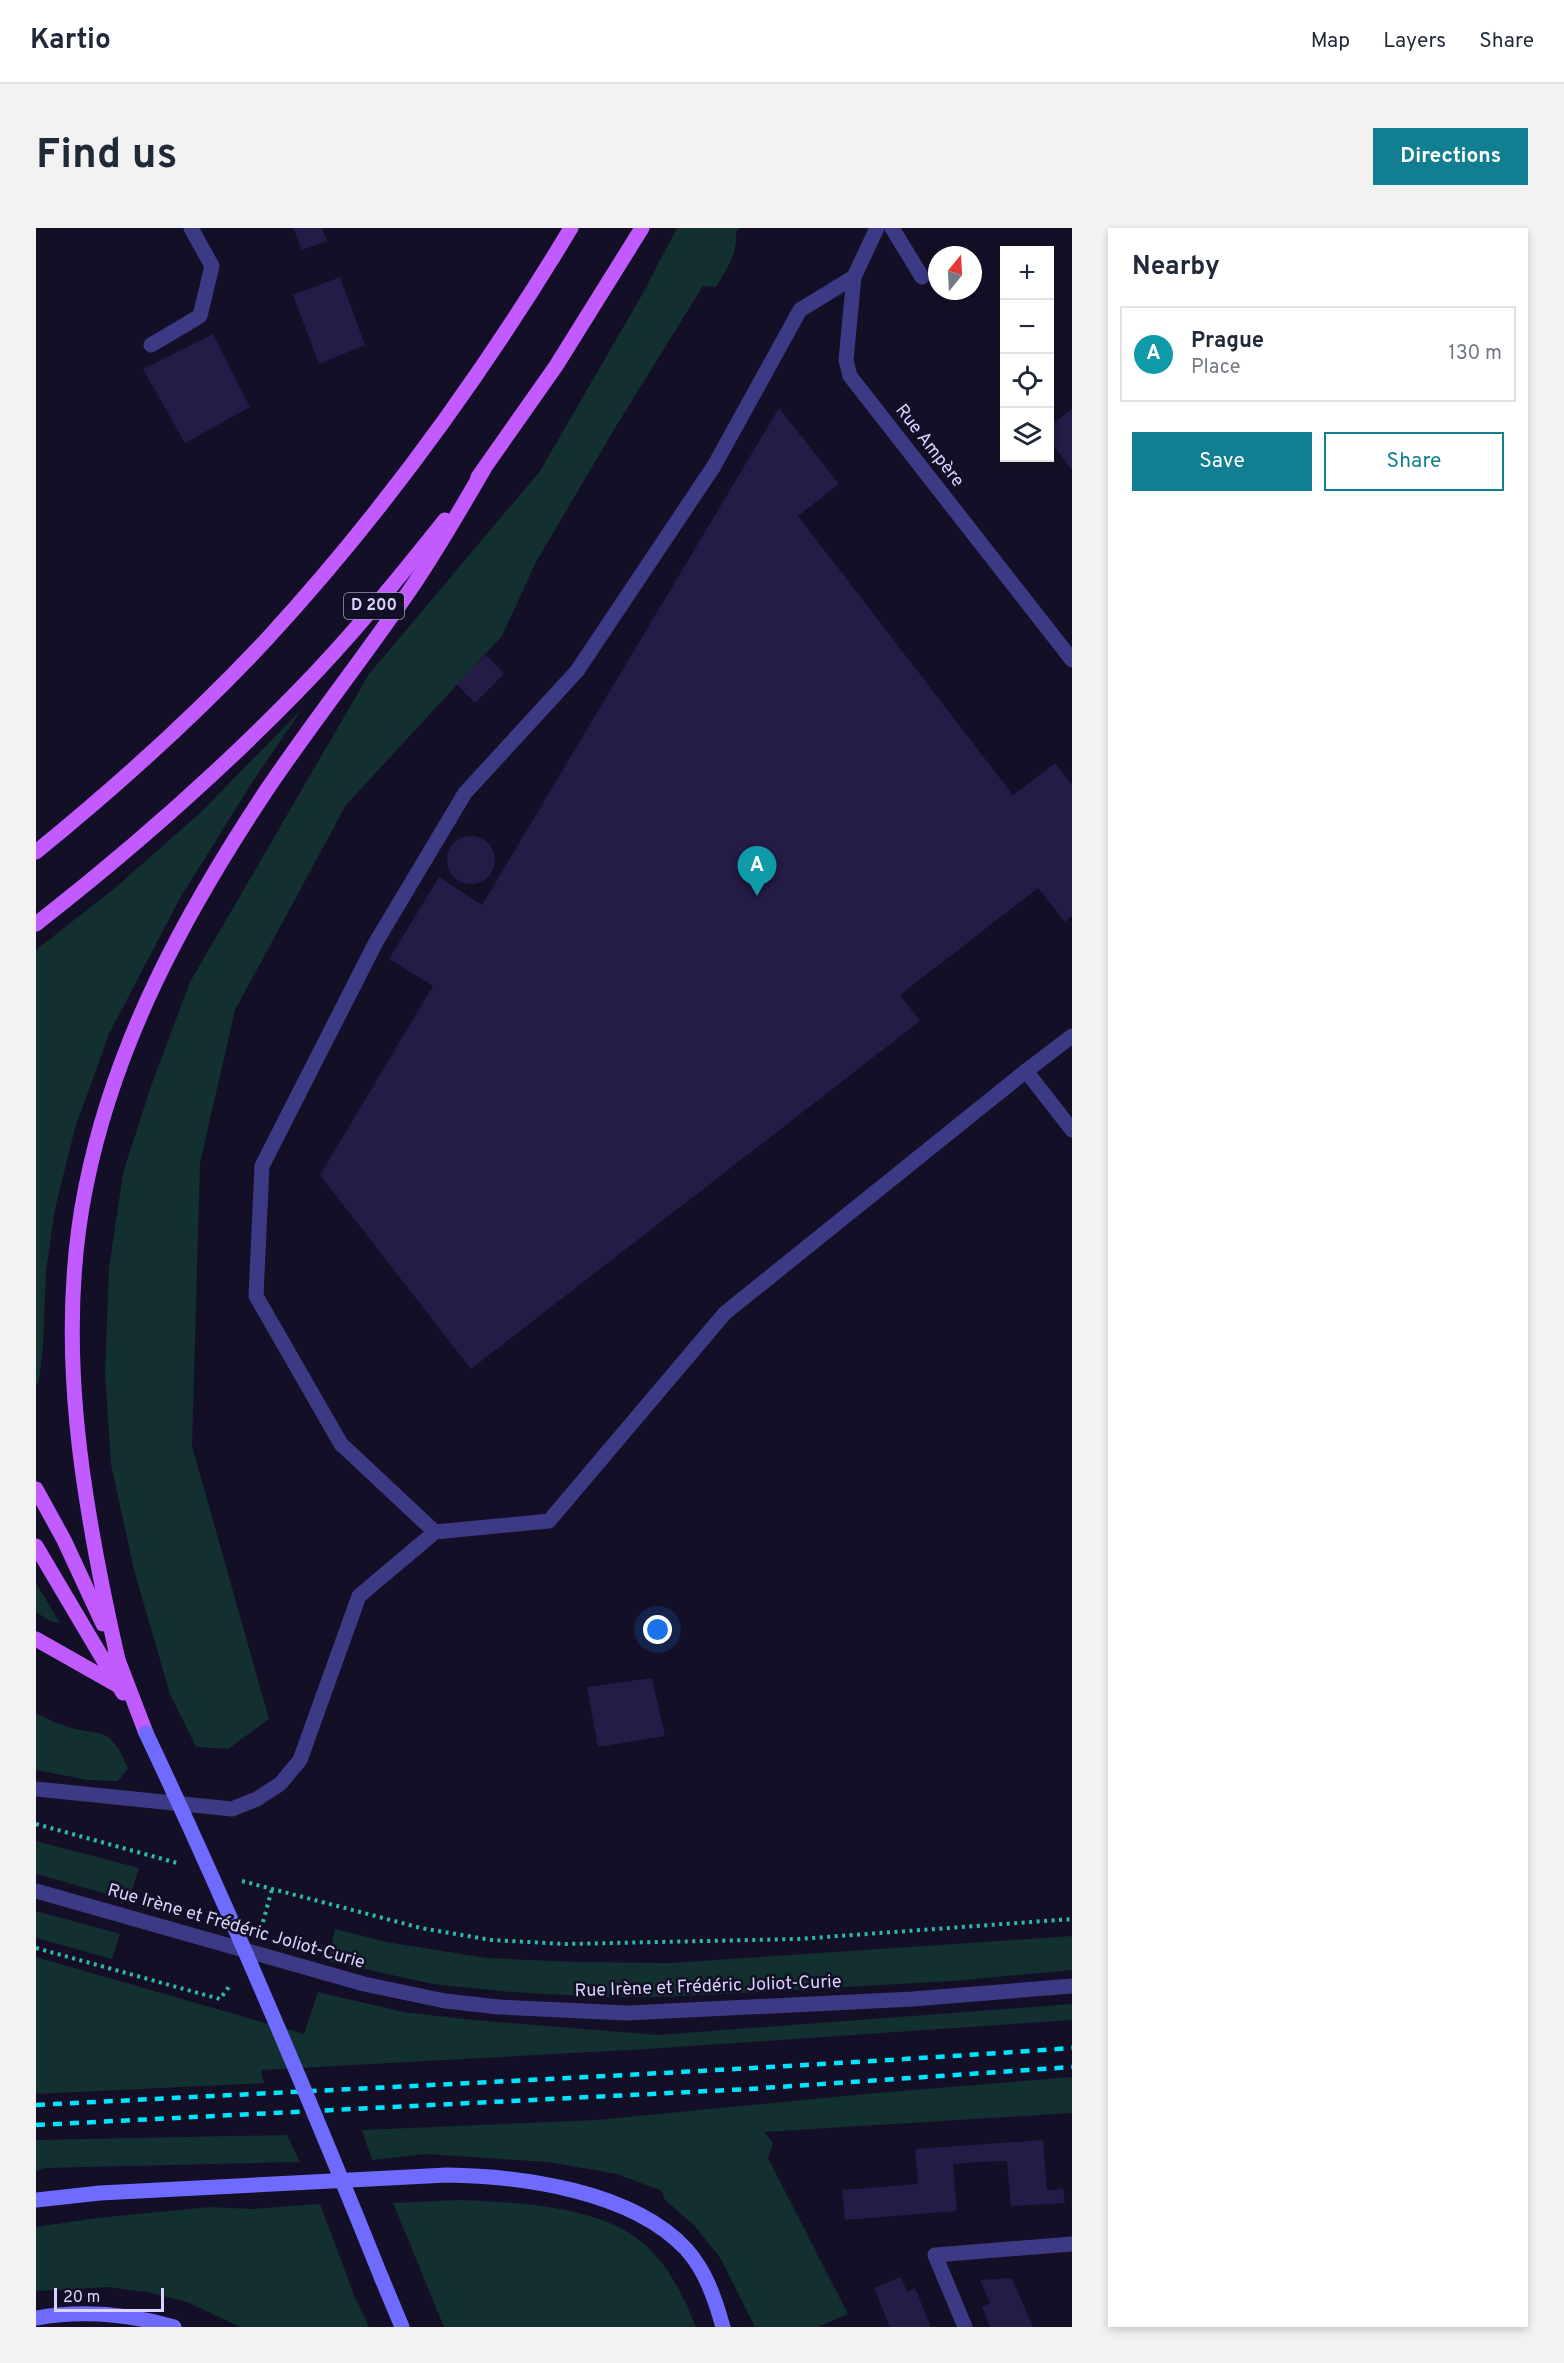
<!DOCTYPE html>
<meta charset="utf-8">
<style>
:root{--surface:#fff;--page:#f2f2f3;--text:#1f2937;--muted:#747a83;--line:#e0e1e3;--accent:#117e91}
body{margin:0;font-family:Overpass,sans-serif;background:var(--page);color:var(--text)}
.controls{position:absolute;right:18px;top:18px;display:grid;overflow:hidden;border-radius:0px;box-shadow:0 3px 9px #0003}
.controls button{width:54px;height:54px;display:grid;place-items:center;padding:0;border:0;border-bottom:2px solid var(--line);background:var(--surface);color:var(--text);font:30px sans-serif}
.compass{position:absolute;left:892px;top:18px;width:54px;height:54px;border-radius:50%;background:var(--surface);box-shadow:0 3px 9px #0003;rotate:18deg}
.scale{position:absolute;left:18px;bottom:15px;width:110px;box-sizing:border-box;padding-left:6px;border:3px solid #d9d4ff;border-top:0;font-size:16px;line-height:21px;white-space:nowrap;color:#d9d4ff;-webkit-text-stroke:4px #130f26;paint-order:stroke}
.you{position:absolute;left:622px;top:1402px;width:21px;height:21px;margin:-15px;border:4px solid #fff;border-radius:50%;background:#1a73e8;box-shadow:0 0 0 9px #1a73e833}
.badge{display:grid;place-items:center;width:39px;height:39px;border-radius:50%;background:var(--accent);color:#fff;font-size:20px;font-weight:700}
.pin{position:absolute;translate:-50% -50px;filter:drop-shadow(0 2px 3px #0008)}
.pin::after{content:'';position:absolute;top:32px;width:21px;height:18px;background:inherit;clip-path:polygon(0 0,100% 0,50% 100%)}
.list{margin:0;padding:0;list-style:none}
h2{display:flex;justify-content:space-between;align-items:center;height:78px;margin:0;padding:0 24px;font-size:26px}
h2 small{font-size:20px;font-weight:400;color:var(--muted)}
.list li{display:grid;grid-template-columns:39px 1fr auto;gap:18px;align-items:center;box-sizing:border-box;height:96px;margin:0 12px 12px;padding:0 12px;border:2px solid var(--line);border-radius:0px}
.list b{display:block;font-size:22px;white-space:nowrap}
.list p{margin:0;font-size:20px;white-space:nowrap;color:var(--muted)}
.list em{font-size:20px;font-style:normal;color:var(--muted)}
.actions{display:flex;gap:12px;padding:18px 24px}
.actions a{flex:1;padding:14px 0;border:2px solid var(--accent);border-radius:0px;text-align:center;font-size:21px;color:var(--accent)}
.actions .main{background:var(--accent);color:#fff}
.icon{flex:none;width:33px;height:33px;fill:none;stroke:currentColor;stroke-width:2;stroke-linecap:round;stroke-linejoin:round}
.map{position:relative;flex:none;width:1036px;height:2099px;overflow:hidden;border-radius:0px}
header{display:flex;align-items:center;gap:36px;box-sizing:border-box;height:84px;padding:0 30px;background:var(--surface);border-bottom:2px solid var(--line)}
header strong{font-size:28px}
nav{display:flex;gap:33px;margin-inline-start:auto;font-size:21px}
.intro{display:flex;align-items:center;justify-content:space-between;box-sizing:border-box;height:144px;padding:0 36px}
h1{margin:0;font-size:42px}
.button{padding:15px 27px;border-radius:0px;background:var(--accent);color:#fff;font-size:21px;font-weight:700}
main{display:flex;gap:36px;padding:0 36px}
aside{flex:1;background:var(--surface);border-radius:0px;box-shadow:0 3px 9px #0003}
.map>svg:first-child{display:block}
.green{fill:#12302f}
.building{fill:#241b47}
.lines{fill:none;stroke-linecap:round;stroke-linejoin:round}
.path{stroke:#2fb8b0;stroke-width:4;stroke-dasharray:3 4.5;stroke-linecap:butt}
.lane{stroke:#3d3a85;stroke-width:15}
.street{stroke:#3d3a85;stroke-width:15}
.secondary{stroke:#6f6bff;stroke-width:15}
.primary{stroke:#c25bff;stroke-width:15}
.rail{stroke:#00e5ff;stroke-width:4.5;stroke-dasharray:9 8;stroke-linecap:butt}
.secondary-bridge{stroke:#6f6bff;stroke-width:15}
.labels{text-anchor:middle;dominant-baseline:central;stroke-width:5;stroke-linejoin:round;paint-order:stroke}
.shield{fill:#130f26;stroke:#9e99be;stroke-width:1.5}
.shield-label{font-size:16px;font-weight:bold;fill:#d9d4ff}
.street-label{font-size:18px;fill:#d9d4ff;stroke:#130f26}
</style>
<header>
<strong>Kartio</strong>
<nav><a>Map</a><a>Layers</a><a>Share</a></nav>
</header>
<div class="intro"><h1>Find us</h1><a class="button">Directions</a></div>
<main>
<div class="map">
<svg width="1036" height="2099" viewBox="0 0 1036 2099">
<rect width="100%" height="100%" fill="#130f26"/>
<!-- green -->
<g class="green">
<path d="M 641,0 L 704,0 L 700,5 C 702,26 690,42 680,59 L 667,58 L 582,195 L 500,334 L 466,408 L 310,577 L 199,782 L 164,935 L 156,1218 L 233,1491 L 192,1521 L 160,1519 L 134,1466 L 98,1342 L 75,1236 L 69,1144 L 73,1040 L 87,945 L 115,858 L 154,754 L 333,446 L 504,243 L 607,65 Z"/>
<polygon points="266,481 217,553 144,670 73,806 39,900 19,981 10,1043 7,1118 3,1154 0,1157 0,722 80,659 163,586"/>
<polygon points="0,1355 24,1395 14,1393 0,1384"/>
<path d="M 0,1485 C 8,1489 17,1494 26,1497 C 65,1511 72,1493 92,1540 L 82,1553 L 52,1552 L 0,1542 Z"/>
<polygon points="0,1613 103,1640 93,1672 0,1646"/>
<polygon points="0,1683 84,1706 76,1731 0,1710"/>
<polygon points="299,1701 350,1714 451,1730 541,1734 635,1735 1036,1708 1036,1742 916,1753 706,1765 624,1769 565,1769 475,1764 397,1756 292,1733"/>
<polygon points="0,1729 268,1806 282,1764 367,1784 437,1792 622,1807 1036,1776 1036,1792 611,1821 225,1842 228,1855 0,1866"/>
<polygon points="1036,1849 1036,1885 728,1904 737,1915 732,1930 812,2086 782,2099 719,2099 685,2031 658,1997 629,1972 626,1963 581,1946 512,1934 390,1926 336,1932 326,1902 561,1892 840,1865"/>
<polygon points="251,1907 264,1934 9,1940 0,1943 0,1912"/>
<path d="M 423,1972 C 478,1974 564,1977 607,2015 C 632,2036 648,2069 660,2099 L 408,2099 L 357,1975 Z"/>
<polygon points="284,1976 318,2067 333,2099 204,2099 151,2074 111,2064 72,2059 0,2063 0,1999 61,1990 174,1979 215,1981"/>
</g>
<!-- building -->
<g class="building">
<polygon points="257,0 286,0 291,13 266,22"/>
<polygon points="304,49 329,117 283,136 257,67"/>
<polygon points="177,106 214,179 149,215 107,141"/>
<polygon points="743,180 803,256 762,288 977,567 1019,535 1036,557 1036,688 1029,694 1002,660 864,767 884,793 435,1141 284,947 397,758 353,731 403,649 446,677"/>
<polygon points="1036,181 1036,242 1014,213 1014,198"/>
<polygon points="450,427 468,446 439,475 420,456"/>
<circle cx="435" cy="632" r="24"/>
<polygon points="616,1450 629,1508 562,1519 551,1459"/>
<polygon points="1007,1912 1011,1962 1027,1961 1029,1975 975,1978 971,1933 944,1934 917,1936 921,1983 809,1992 806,1962 882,1956 879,1921"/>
<polygon points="865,2049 871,2064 879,2060 895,2099 854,2099 838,2060"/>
<polygon points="976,2050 997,2099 954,2099 946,2079 954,2075 944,2052"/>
</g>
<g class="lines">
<!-- path -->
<g class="path">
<polyline points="0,1596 141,1635"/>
<polyline points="206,1653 385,1700 455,1712 530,1716 762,1711 1036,1691"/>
<polyline points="227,1694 236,1661"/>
<polyline points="0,1720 184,1771 195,1756"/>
</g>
<!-- lane -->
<g class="lane">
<polyline points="841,0 818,49 810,132 814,148 1036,432"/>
<polyline points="856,0 886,49"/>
<polyline points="115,117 164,88 176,38 155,0"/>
<polyline points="990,843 1036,902"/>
<polyline points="399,1304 305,1216 220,1068 226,938 340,714 429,565 541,443 678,238 764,82 818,49"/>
<polyline points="0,1561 196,1581 221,1571 244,1556 264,1532 323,1368 399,1304 513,1293 689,1085 990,843 1036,808"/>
</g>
<!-- street -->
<g class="street">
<polyline points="0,1663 328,1756 409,1773 463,1779 591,1785 877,1771 1036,1758"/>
<polyline points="929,2099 899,2027 1036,2016"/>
</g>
<!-- secondary -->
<g class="secondary">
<path d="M 0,1972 L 64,1965 L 411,1947 C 486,1948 596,1963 650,2021 C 670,2043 679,2071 687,2099"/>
<polyline points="346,2051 366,2099"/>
<path d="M 0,2090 C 46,2082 93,2086 138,2099"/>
</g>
<!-- primary -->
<g class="primary">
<polyline points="442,249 520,138 606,0"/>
<path d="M 0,624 C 81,558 159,488 230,412 C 346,286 447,146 535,0"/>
<path d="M 0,696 C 91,625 180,547 261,464 C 314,410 362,351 409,292"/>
<polyline points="0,1261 28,1312 67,1396"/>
<polyline points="0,1318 87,1465"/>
<polyline points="0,1411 81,1457"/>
<polyline points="79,1424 110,1505"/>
<path d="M 82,1432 C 47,1278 18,1114 50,958 C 79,814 148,687 228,566 C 276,494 331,426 380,353 C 404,317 426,279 448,241"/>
</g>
<!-- rail -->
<g class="rail">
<path d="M 0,1877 C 345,1859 691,1844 1036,1820"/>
<polyline points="0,1897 713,1861 1036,1839"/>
</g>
<!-- secondary-bridge -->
<path class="secondary-bridge" d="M 110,1505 C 195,1685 272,1867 346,2051"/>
</g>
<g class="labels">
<!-- shield labels -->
<rect class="shield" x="308" y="365" width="60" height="26" rx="4.5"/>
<g class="shield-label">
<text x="338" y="378">D 200</text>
</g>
<!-- street labels -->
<g class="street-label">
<text transform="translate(893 218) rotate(52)">Rue Ampère</text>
<text transform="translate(200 1699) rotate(16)">Rue Irène et Frédéric Joliot-Curie</text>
<text transform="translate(672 1759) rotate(-2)">Rue Irène et Frédéric Joliot-Curie</text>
</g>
</g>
</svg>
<div class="controls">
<button>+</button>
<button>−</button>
<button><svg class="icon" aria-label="locate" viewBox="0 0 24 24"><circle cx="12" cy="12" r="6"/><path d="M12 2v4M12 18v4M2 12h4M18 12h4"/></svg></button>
<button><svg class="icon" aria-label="layers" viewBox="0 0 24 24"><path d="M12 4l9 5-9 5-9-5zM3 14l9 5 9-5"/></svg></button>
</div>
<svg class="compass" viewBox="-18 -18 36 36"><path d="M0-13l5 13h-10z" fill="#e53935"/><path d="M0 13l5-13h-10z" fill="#747a83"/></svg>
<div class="scale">20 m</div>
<div class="you"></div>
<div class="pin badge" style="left:721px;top:668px;background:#0f9aa8">A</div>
</div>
<aside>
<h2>Nearby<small></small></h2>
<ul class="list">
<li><span class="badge" style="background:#0f9aa8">A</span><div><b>Prague</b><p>Place</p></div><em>130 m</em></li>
</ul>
<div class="actions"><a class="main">Save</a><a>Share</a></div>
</aside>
</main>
